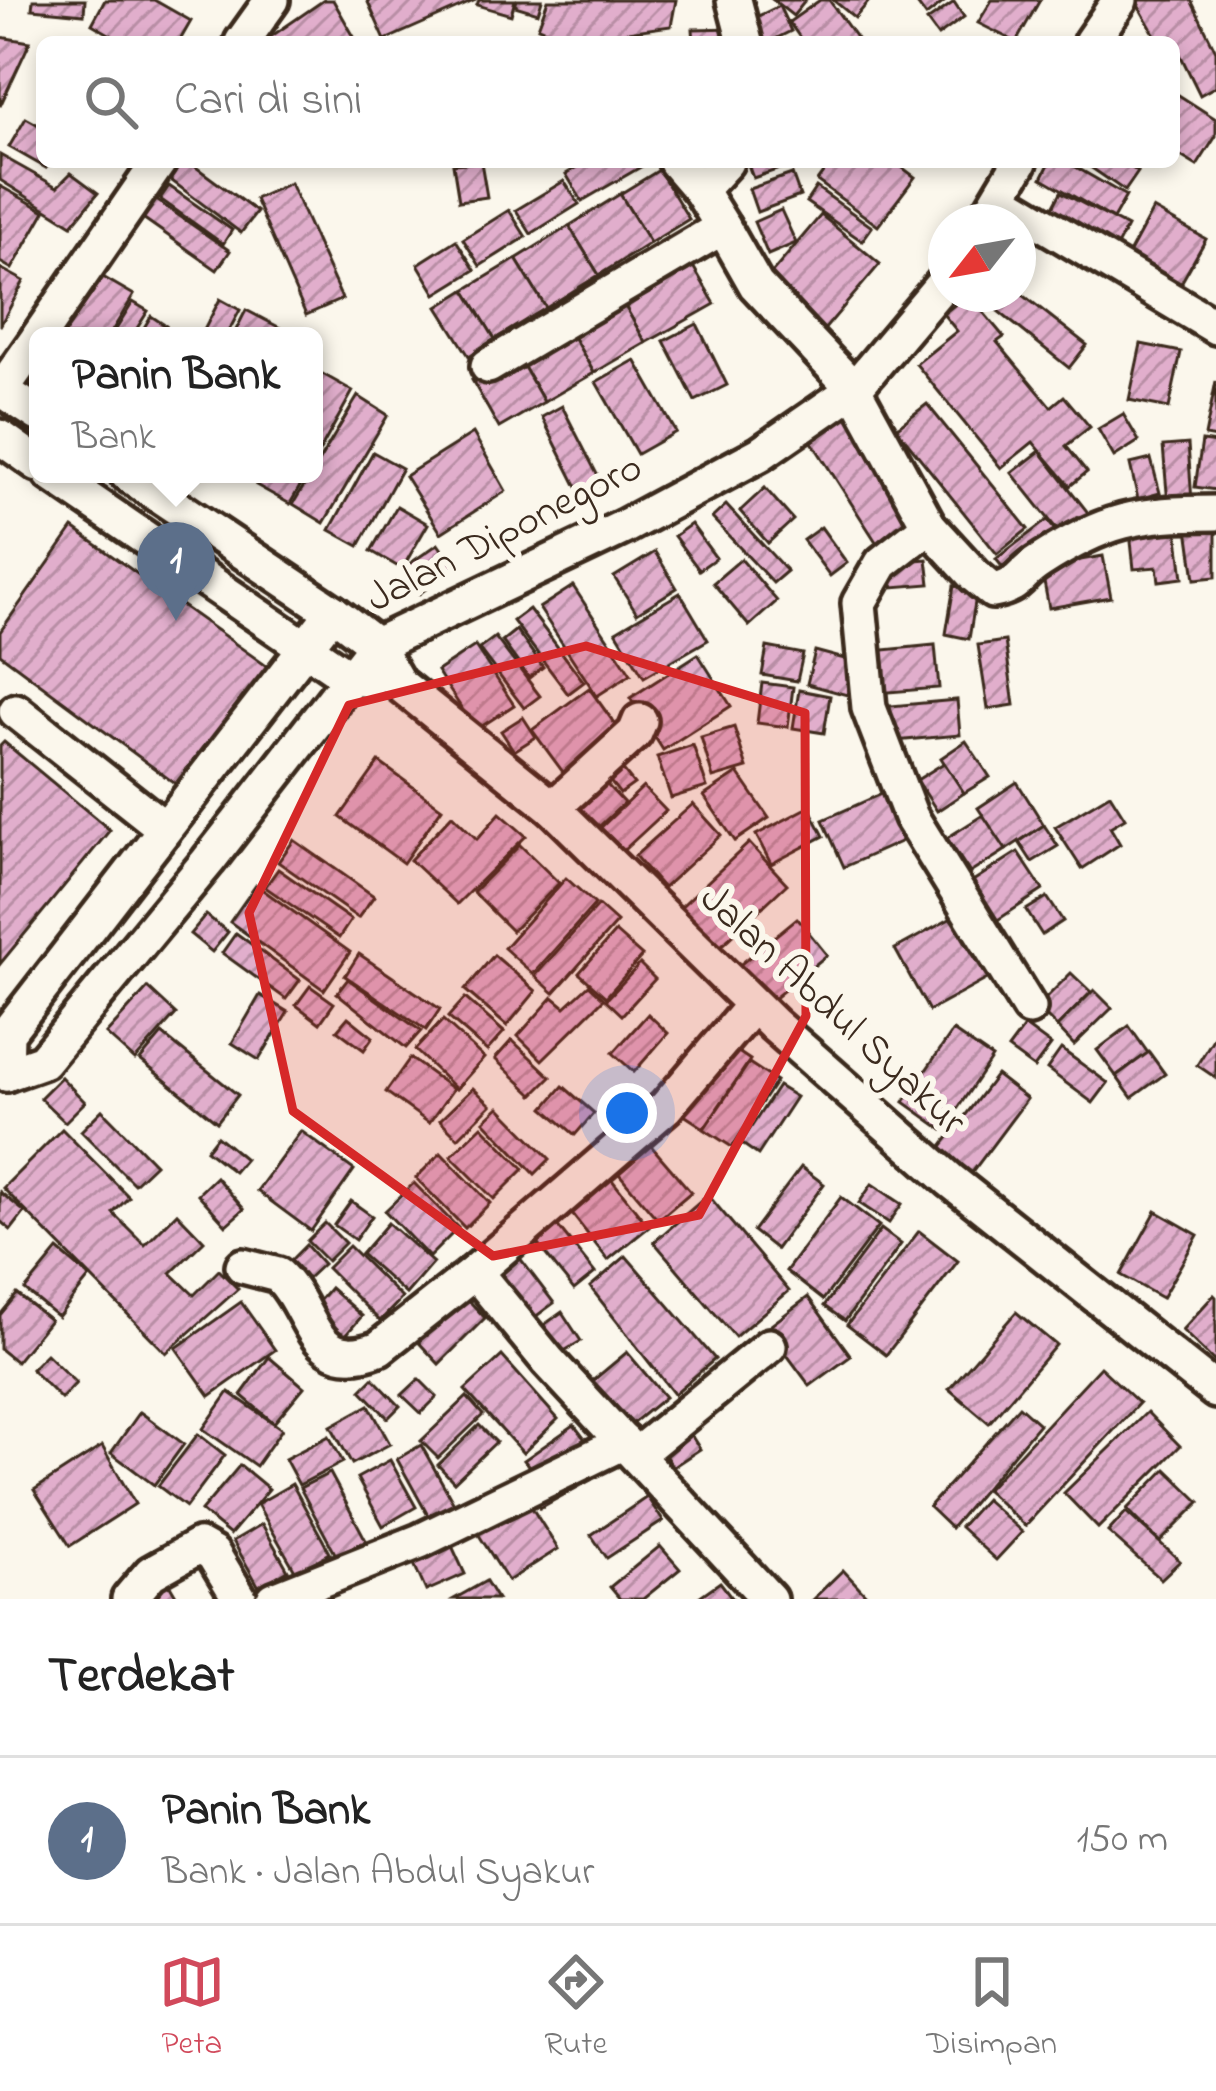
<!DOCTYPE html>
<html lang="id">
<meta charset="utf-8">
<style>
:root{--surface:#fff;--page:#f6f6f6;--text:#222;--muted:#767676;--line:#e0e0e0;--accent:#d1495b}
body{margin:0;font-family:"Indie Flower",sans-serif;background:var(--page);color:var(--text)}
.compass{position:absolute;left:928px;top:204px;width:108px;height:108px;border-radius:50%;background:var(--surface);box-shadow:0 6px 18px #0003;rotate:239deg}
.you{position:absolute;left:627px;top:1113px;width:42px;height:42px;margin:-30px;border:9px solid #fff;border-radius:50%;background:#1a73e8;box-shadow:0 0 0 18px #1a73e833}
.badge{display:grid;place-items:center;width:78px;height:78px;border-radius:50%;background:var(--accent);color:#fff;font-size:39px;font-weight:700}
.pin{position:absolute;translate:-50% -99px;filter:drop-shadow(0 3px 6px #0008)}
.pin::after{content:'';position:absolute;top:63px;width:42px;height:36px;background:inherit;clip-path:polygon(0 0,100% 0,50% 100%)}
.popup{position:absolute;left:29px;top:327px;width:294px;height:156px;box-sizing:border-box;display:grid;place-content:center;border-radius:18px;background:var(--surface);filter:drop-shadow(0 3px 9px #0005);font-size:39px;white-space:nowrap;color:var(--muted)}
.popup b{font-size:45px;color:var(--text)}
.popup::after{content:'';position:absolute;left:50%;top:100%;margin-left:-24px;border:24px solid transparent;border-top-color:var(--surface)}
.list{margin:0;padding:0;list-style:none}
h2{display:flex;justify-content:space-between;align-items:center;height:156px;margin:0;padding:0 48px;font-size:51px}
h2 small{font-size:39px;font-weight:400;color:var(--muted)}
.list li{display:grid;grid-template-columns:78px 1fr auto;gap:36px;align-items:center;box-sizing:border-box;height:168px;padding:0 48px;border-top:3px solid var(--line)}
.list b{display:block;font-size:45px;white-space:nowrap}
.list p{margin:0;font-size:39px;white-space:nowrap;color:var(--muted)}
.list em{font-size:39px;font-style:normal;color:var(--muted)}
.icon{flex:none;width:66px;height:66px;fill:none;stroke:currentColor;stroke-width:2;stroke-linecap:round;stroke-linejoin:round}
.map{position:relative;flex:none;width:1216px;height:1599px;overflow:hidden}
.search{position:absolute;background:var(--surface);box-shadow:0 6px 18px #0003;left:36px;right:36px;top:36px;height:132px;display:flex;align-items:center;gap:30px;box-sizing:border-box;padding:0 42px;border-radius:18px;color:var(--muted);font-size:45px}
.sheet{height:324px;background:var(--surface)}
nav{display:flex;justify-content:space-around;align-items:center;box-sizing:border-box;height:168px;border-top:3px solid var(--line);background:var(--surface);font-size:33px;color:var(--muted)}
nav a{display:grid;justify-items:center;gap:6px}
nav .on{color:var(--accent)}
.map>svg:first-child{display:block}
.building{fill:url(#building-hatch);stroke:#3b2a1e;stroke-width:3}
.lines{fill:none;stroke-linecap:round;stroke-linejoin:round}
.minor-casing{stroke:#3b2a1e;stroke-width:42}
.minor{stroke:#fbf7ec;stroke-width:33}
.marked{fill:#d62828;fill-opacity:0.2;stroke:#d62828;stroke-width:9;stroke-linejoin:round}
.labels{text-anchor:middle;dominant-baseline:central;stroke-width:12;stroke-linejoin:round;paint-order:stroke}
.street-label{font-size:42px;fill:#3b2a1e;stroke:#fbf7ec}
</style>
<div class="map">
<svg width="1216" height="1599" viewBox="0 0 1216 1599">
<defs>
<pattern id="building-hatch" width="6" height="6" patternUnits="userSpaceOnUse" patternTransform="scale(3)"><rect width="6" height="6" fill="#e1aecc"/><path d="M-1 1l2-2M0 6l6-6M5 7l2-2" fill="none" stroke="#b88ea5"/></pattern>
</defs>
<rect width="100%" height="100%" fill="#fbf7ec"/>
<filter id="ink" filterUnits="userSpaceOnUse"><feTurbulence type="fractalNoise" baseFrequency=".00833" numOctaves="2"/><feDisplacementMap in="SourceGraphic" scale="24" xChannelSelector="R" yChannelSelector="G"/><feConvolveMatrix kernelMatrix="1 2 1 2 8 2 1 2 1" color-interpolation-filters="sRGB"/></filter>
<g filter="url(#ink)">
<!-- building -->
<g class="building">
<polygon points="33,0 85,0 84,14 32,9"/>
<polygon points="105,0 154,0 191,21 179,42 123,42 92,24"/>
<polygon points="324,0 333,0 357,42 263,42"/>
<polygon points="367,0 476,0 385,40"/>
<polygon points="479,0 515,0 511,15 477,5"/>
<polygon points="517,0 542,0 538,13 515,6"/>
<polygon points="548,0 676,0 671,26 569,40 538,27"/>
<polygon points="773,0 806,0 793,16"/>
<polygon points="820,0 829,0 857,39 803,42 789,22"/>
<polygon points="833,0 870,0 855,18"/>
<polygon points="914,0 942,0 944,2 926,16"/>
<polygon points="992,0 1040,0 1016,42 978,23"/>
<polygon points="1135,0 1191,0 1216,51 1216,86 1200,95 1174,42 1159,42"/>
<polygon points="954,2 964,17 938,36 927,21"/>
<polygon points="779,6 791,31 769,42 751,42 742,24"/>
<polygon points="736,28 736,42 694,42 693,29"/>
<polygon points="0,37 30,42 0,106"/>
<polygon points="1174,92 1216,119 1216,136 1197,166 1174,152"/>
<polygon points="26,118 42,127 42,162 50,162 46,168 9,147"/>
<polygon points="0,155 57,187 71,173 98,193 72,225 0,180"/>
<polygon points="180,162 189,162 257,212 241,233 168,178"/>
<polygon points="481,162 487,197 459,201 453,164"/>
<polygon points="586,162 642,162 644,165 582,201 566,174"/>
<polygon points="747,162 793,162 794,164 753,178"/>
<polygon points="831,162 895,162 915,177 878,226 817,181"/>
<polygon points="1050,162 1067,162 1126,196 1113,219 1042,178"/>
<polygon points="1083,162 1123,162 1138,172 1125,191"/>
<polygon points="659,170 689,219 650,243 620,194"/>
<polygon points="792,174 800,196 757,212 749,189"/>
<polygon points="564,181 579,204 531,234 516,210"/>
<polygon points="290,183 342,299 306,315 255,199"/>
<polygon points="0,186 45,211 12,269 0,262"/>
<polygon points="169,186 232,230 223,244 160,199"/>
<polygon points="816,187 872,227 862,241 806,202"/>
<polygon points="1061,192 1127,227 1111,258 1045,222"/>
<polygon points="620,194 650,243 599,275 569,226"/>
<polygon points="152,197 230,251 217,270 140,216"/>
<polygon points="1153,209 1206,239 1176,292 1124,263"/>
<polygon points="509,210 526,237 480,266 463,239"/>
<polygon points="781,210 796,243 768,255 754,222"/>
<polygon points="821,215 880,264 818,337 760,287"/>
<polygon points="569,226 599,275 546,308 516,259"/>
<polygon points="456,240 475,270 436,294 418,264"/>
<polygon points="687,256 715,304 646,343 619,296"/>
<polygon points="516,259 546,308 495,339 465,290"/>
<polygon points="0,268 24,281 0,326"/>
<polygon points="96,273 134,295 109,336 59,336"/>
<polygon points="465,290 495,339 469,356 438,307"/>
<polygon points="1018,291 1087,345 1069,368 988,303 995,294 1018,294"/>
<polygon points="968,294 1004,337 997,342 1051,407 1064,396 1090,427 1066,446 1087,472 1070,486 1033,442 1001,468 916,364 957,331 943,314"/>
<polygon points="619,296 646,343 594,373 567,326"/>
<polygon points="220,299 240,310 226,336 201,336"/>
<polygon points="133,302 148,311 132,336 112,336"/>
<polygon points="246,310 290,333 288,336 233,336"/>
<polygon points="151,316 166,326 160,336 139,336"/>
<polygon points="697,324 727,385 695,401 664,341"/>
<polygon points="567,326 594,373 544,402 517,355"/>
<polygon points="1141,344 1181,352 1169,408 1129,400"/>
<polygon points="517,355 544,402 499,428 472,380"/>
<polygon points="635,360 676,432 637,454 596,382"/>
<polygon points="319,372 353,391 314,461 314,381"/>
<polygon points="1216,381 1216,438 1205,436"/>
<polygon points="358,396 388,415 324,523 293,504"/>
<polygon points="839,404 916,524 880,548 803,428"/>
<polygon points="927,404 1028,529 997,554 896,428"/>
<polygon points="562,406 602,484 581,495 542,417"/>
<polygon points="1123,414 1139,441 1114,457 1098,429"/>
<polygon points="473,433 506,491 441,533 405,476"/>
<polygon points="1202,441 1216,443 1216,490 1195,487"/>
<polygon points="1188,444 1192,502 1168,504 1163,446"/>
<polygon points="1040,451 1093,519 1066,541 1012,473"/>
<polygon points="373,452 402,468 359,546 330,530"/>
<polygon points="1151,459 1160,493 1138,499 1130,464"/>
<polygon points="262,474 307,474 290,504 256,485"/>
<polygon points="765,488 793,520 768,543 740,511"/>
<polygon points="726,505 787,571 773,583 712,518"/>
<polygon points="397,506 428,524 402,569 371,551"/>
<polygon points="1047,520 1062,539 1011,578 996,559"/>
<polygon points="1129,523 1177,529 1183,578 1159,581 1157,567 1134,569"/>
<polygon points="691,524 716,558 699,570 674,536"/>
<polygon points="1216,525 1216,577 1195,579 1188,528"/>
<polygon points="821,527 847,563 830,576 803,540"/>
<polygon points="73,528 275,672 185,791 0,654 0,632"/>
<polygon points="438,544 455,568 419,594 402,569"/>
<polygon points="655,552 677,588 637,613 614,577"/>
<polygon points="1103,556 1111,597 1049,608 1041,567"/>
<polygon points="741,559 777,601 749,626 713,583"/>
<polygon points="927,559 930,584 893,587 891,562"/>
<polygon points="573,586 631,674 597,696 539,608"/>
<polygon points="954,586 977,590 969,639 946,634"/>
<polygon points="680,593 708,640 644,677 616,631"/>
<polygon points="529,609 584,682 568,694 513,621"/>
<polygon points="516,630 543,667 529,678 502,641"/>
<polygon points="495,637 540,696 524,708 479,649"/>
<polygon points="1005,641 1014,705 988,709 978,645"/>
<polygon points="935,645 939,688 877,693 873,651"/>
<polygon points="475,646 514,705 476,730 437,671"/>
<polygon points="767,647 803,654 797,681 762,675"/>
<polygon points="815,651 856,662 847,695 807,684"/>
<polygon points="698,654 731,706 663,750 630,698"/>
<polygon points="762,683 793,687 788,727 757,723"/>
<polygon points="589,688 625,738 568,779 532,730"/>
<polygon points="799,690 830,696 824,733 793,728"/>
<polygon points="957,700 960,735 894,741 890,706"/>
<polygon points="523,717 536,737 514,751 501,731"/>
<polygon points="734,727 747,768 713,778 701,737"/>
<polygon points="966,741 990,777 964,793 941,758"/>
<polygon points="4,742 110,830 0,964 0,746"/>
<polygon points="693,745 707,787 671,798 657,757"/>
<polygon points="613,758 634,784 620,794 600,769"/>
<polygon points="379,762 442,808 403,863 340,817"/>
<polygon points="944,763 964,793 937,811 917,780"/>
<polygon points="594,771 624,803 590,835 560,804"/>
<polygon points="738,773 769,818 735,841 704,796"/>
<polygon points="1017,782 1044,825 1006,850 978,808"/>
<polygon points="643,787 666,811 612,861 590,838"/>
<polygon points="890,790 911,837 844,867 823,820"/>
<polygon points="1110,794 1125,818 1110,827 1120,844 1082,869 1055,827"/>
<polygon points="693,804 721,835 663,888 635,856"/>
<polygon points="809,807 824,836 771,864 756,835"/>
<polygon points="500,813 526,836 457,904 410,860 452,815 477,839"/>
<polygon points="983,815 1006,850 970,873 947,838"/>
<polygon points="1044,825 1058,846 1032,862 1019,842"/>
<polygon points="294,840 374,896 358,918 278,862"/>
<polygon points="749,843 787,884 709,957 671,916"/>
<polygon points="520,845 559,883 512,931 473,892"/>
<polygon points="1018,852 1043,890 990,925 965,886"/>
<polygon points="278,869 351,920 339,938 265,887"/>
<polygon points="566,878 595,904 533,974 504,948"/>
<polygon points="256,885 350,952 324,990 230,922"/>
<polygon points="1047,897 1063,921 1042,935 1026,910"/>
<polygon points="598,905 617,922 554,993 535,976"/>
<polygon points="959,914 993,976 929,1011 895,949"/>
<polygon points="206,915 228,932 212,952 190,934"/>
<polygon points="797,918 827,955 766,1005 736,968"/>
<polygon points="615,932 642,956 606,997 579,973"/>
<polygon points="236,933 300,980 286,999 222,953"/>
<polygon points="359,954 440,1009 426,1030 345,976"/>
<polygon points="494,955 536,991 507,1026 465,990"/>
<polygon points="640,964 655,979 622,1015 606,1000"/>
<polygon points="1071,973 1091,992 1057,1027 1037,1007"/>
<polygon points="348,979 421,1031 406,1048 337,993"/>
<polygon points="589,985 604,999 542,1060 518,1036 553,997 565,1007"/>
<polygon points="310,986 334,1003 320,1023 296,1005"/>
<polygon points="148,988 176,1014 135,1060 106,1034"/>
<polygon points="1094,990 1112,1008 1074,1045 1057,1027"/>
<polygon points="260,995 288,1012 259,1060 232,1043"/>
<polygon points="465,998 504,1032 487,1051 448,1017"/>
<polygon points="648,1014 668,1033 634,1072 613,1053"/>
<polygon points="348,1017 373,1037 364,1050 337,1030"/>
<polygon points="443,1020 484,1058 456,1089 415,1050"/>
<polygon points="1025,1026 1051,1045 1034,1068 1008,1049"/>
<polygon points="1129,1026 1148,1053 1116,1076 1097,1050"/>
<polygon points="953,1031 992,1058 943,1130 904,1102"/>
<polygon points="162,1034 238,1095 217,1122 140,1060"/>
<polygon points="1216,1034 1216,1078 1197,1065"/>
<polygon points="512,1040 551,1077 533,1095 495,1059"/>
<polygon points="725,1043 750,1060 704,1128 678,1111"/>
<polygon points="1061,1049 1108,1083 1093,1103 1047,1069"/>
<polygon points="1149,1052 1165,1074 1132,1098 1116,1076"/>
<polygon points="410,1058 453,1089 429,1123 386,1092"/>
<polygon points="749,1063 776,1081 732,1147 704,1129"/>
<polygon points="996,1075 1027,1099 968,1178 936,1154"/>
<polygon points="61,1077 85,1102 65,1122 40,1098"/>
<polygon points="563,1086 594,1113 575,1135 544,1108"/>
<polygon points="778,1086 796,1097 758,1155 741,1143"/>
<polygon points="473,1088 491,1105 458,1138 440,1120"/>
<polygon points="499,1107 550,1159 535,1174 484,1121"/>
<polygon points="102,1110 155,1164 134,1184 81,1131"/>
<polygon points="482,1126 524,1169 494,1199 451,1156"/>
<polygon points="62,1129 129,1197 113,1213 145,1245 177,1213 204,1241 171,1273 194,1295 219,1270 238,1289 166,1353 3,1188"/>
<polygon points="301,1131 354,1170 311,1231 257,1191"/>
<polygon points="640,1133 691,1192 658,1220 608,1161"/>
<polygon points="217,1136 245,1159 234,1172 206,1150"/>
<polygon points="441,1153 490,1203 465,1228 416,1178"/>
<polygon points="801,1167 824,1184 776,1249 753,1231"/>
<polygon points="605,1171 649,1227 608,1260 564,1204"/>
<polygon points="216,1177 244,1209 226,1225 198,1194"/>
<polygon points="414,1183 458,1228 429,1257 385,1211"/>
<polygon points="872,1184 902,1204 889,1223 859,1203"/>
<polygon points="0,1192 25,1212 11,1230 0,1221"/>
<polygon points="708,1195 789,1291 735,1337 654,1242"/>
<polygon points="841,1197 879,1226 823,1300 786,1271"/>
<polygon points="351,1201 372,1216 355,1240 334,1225"/>
<polygon points="1156,1211 1198,1235 1162,1298 1121,1275"/>
<polygon points="552,1219 595,1273 574,1290 531,1236"/>
<polygon points="325,1223 345,1243 327,1261 307,1241"/>
<polygon points="388,1223 433,1263 406,1294 361,1254"/>
<polygon points="881,1229 901,1244 845,1321 824,1306"/>
<polygon points="919,1231 958,1261 886,1355 847,1325"/>
<polygon points="306,1245 323,1264 307,1279 290,1261"/>
<polygon points="349,1246 402,1298 380,1321 327,1268"/>
<polygon points="513,1249 554,1303 523,1326 484,1274"/>
<polygon points="58,1250 90,1277 58,1317 25,1290"/>
<polygon points="626,1256 715,1359 674,1394 590,1287"/>
<polygon points="330,1288 362,1316 338,1344 306,1316"/>
<polygon points="458,1289 485,1318 439,1364 410,1333"/>
<polygon points="17,1294 50,1320 16,1362 0,1349 0,1315"/>
<polygon points="1214,1295 1216,1297 1216,1363 1182,1330"/>
<polygon points="808,1297 851,1356 810,1386 767,1328"/>
<polygon points="241,1302 275,1350 210,1396 176,1348"/>
<polygon points="562,1312 581,1341 549,1360 531,1334"/>
<polygon points="1016,1312 1056,1345 989,1423 949,1389"/>
<polygon points="627,1352 665,1397 621,1433 584,1388"/>
<polygon points="46,1354 76,1383 61,1399 31,1369"/>
<polygon points="502,1356 558,1419 523,1453 465,1390"/>
<polygon points="269,1357 304,1387 274,1423 241,1395"/>
<polygon points="1100,1367 1139,1403 1025,1526 986,1490"/>
<polygon points="373,1378 400,1406 388,1418 361,1390"/>
<polygon points="419,1379 437,1397 421,1413 402,1395"/>
<polygon points="229,1392 282,1429 256,1466 203,1429"/>
<polygon points="467,1397 483,1415 438,1458 421,1441"/>
<polygon points="369,1405 390,1444 352,1464 331,1426"/>
<polygon points="1019,1406 1039,1424 951,1528 929,1507"/>
<polygon points="140,1412 184,1444 154,1485 111,1453"/>
<polygon points="1147,1412 1180,1446 1098,1528 1064,1493"/>
<polygon points="684,1424 700,1449 673,1467 656,1442"/>
<polygon points="479,1425 496,1442 454,1482 438,1465"/>
<polygon points="574,1425 587,1442 537,1477 524,1460"/>
<polygon points="198,1434 225,1455 186,1507 158,1486"/>
<polygon points="329,1436 343,1462 299,1485 285,1459"/>
<polygon points="421,1445 456,1507 431,1521 397,1459"/>
<polygon points="102,1446 135,1504 70,1546 34,1490"/>
<polygon points="390,1460 416,1507 383,1526 357,1478"/>
<polygon points="240,1465 269,1489 230,1535 201,1511"/>
<polygon points="585,1468 591,1480 540,1508 534,1497"/>
<polygon points="1166,1469 1200,1502 1160,1542 1127,1509"/>
<polygon points="330,1473 368,1544 338,1559 300,1488"/>
<polygon points="292,1484 330,1553 296,1572 257,1504"/>
<polygon points="647,1497 663,1521 607,1558 591,1535"/>
<polygon points="985,1499 1022,1532 996,1560 960,1527"/>
<polygon points="527,1500 558,1549 508,1581 477,1532"/>
<polygon points="1126,1512 1180,1561 1161,1579 1108,1532"/>
<polygon points="262,1524 288,1570 259,1587 233,1541"/>
<polygon points="452,1546 465,1574 426,1591 414,1564"/>
<polygon points="660,1546 680,1569 643,1599 620,1599 610,1587"/>
<polygon points="843,1570 870,1599 813,1599"/>
<polygon points="486,1581 497,1599 454,1599"/>
<polygon points="168,1582 178,1599 153,1599 149,1593"/>
<polygon points="720,1582 733,1599 696,1599"/>
</g>
<g class="lines">
<!-- minor casing -->
<g class="minor-casing">
<g id="minor">
<polyline points="734,0 745,42"/>
<polyline points="242,42 272,0"/>
<polyline points="1091,42 1120,0"/>
<polyline points="676,162 700,190 723,227"/>
<polyline points="700,190 726,162"/>
<polyline points="1000,198 1216,327"/>
<polyline points="984,222 1020,162"/>
<polyline points="39,336 159,162"/>
<path d="M 488,366 L 723,227 L 756,285 L 854,389 L 929,526 L 975,576 L 993,591 C 1021,586 1018,575 1039,562 C 1105,519 1138,513 1216,513"/>
<polyline points="0,389 38,414"/>
<polyline points="0,392 38,338"/>
<polyline points="0,437 38,464"/>
<polyline points="51,474 350,678 372,680"/>
<polyline points="127,474 333,612 376,645 398,683 553,808 774,1025 950,1180 1216,1391"/>
<polyline points="929,526 882,563 859,603 869,708 911,817 1029,1008"/>
<polyline points="16,711 164,828"/>
<polyline points="553,808 635,733 640,721"/>
<polyline points="753,1005 666,1107 475,1272 548,1361 769,1599"/>
<polyline points="6,1074 43,1061 208,861 376,645 624,527 760,454 854,389 946,280"/>
<polyline points="6,1074 7,1033 333,612"/>
<path d="M 243,1266 L 278,1275 C 314,1308 310,1375 379,1348 L 475,1272"/>
<polyline points="636,1455 769,1346"/>
<polyline points="129,1599 151,1573 199,1546 213,1554 240,1599"/>
<polyline points="274,1599 420,1541 624,1442"/>
</g>
</g>
<!-- minor -->
<use href="#minor" class="minor"/>
</g>
</g>
<!-- marked area -->
<path class="marked" d="M 586,646 L 805,713 L 806,1016 L 699,1215 L 493,1256 L 293,1111 L 249,913 L 349,705 Z"/>
<g class="labels">
<!-- street labels -->
<g class="street-label">
<text transform="translate(505 534) rotate(-27)">Jalan Diponegoro</text>
<text transform="translate(832 1011) rotate(43)">Jalan Abdul Syakur</text>
</g>
</g>
</svg>
<svg class="compass" viewBox="-18 -18 36 36"><path d="M0-13l5 13h-10z" fill="#e53935"/><path d="M0 13l5-13h-10z" fill="#767676"/></svg>
<div class="you"></div>
<div class="pin badge" style="left:176px;top:621px;background:#5c6f8a">1</div>
<div class="popup"><b>Panin Bank</b>Bank</div>
<div class="search"><svg class="icon" aria-label="search" viewBox="0 0 24 24"><circle cx="10" cy="10" r="6"/><path d="M15 15l6 6"/></svg>Cari di sini</div>
</div>
<section class="sheet">
<h2>Terdekat<small></small></h2>
<ul class="list">
<li><span class="badge" style="background:#5c6f8a">1</span><div><b>Panin Bank</b><p>Bank · Jalan Abdul Syakur</p></div><em>150 m</em></li>
</ul>
</section>
<nav>
<a class="on"><svg class="icon" aria-label="map" viewBox="0 0 24 24"><path d="M3 6l6-2 6 2 6-2v14l-6 2-6-2-6 2zM9 4v14M15 6v14"/></svg>Peta</a>
<a><svg class="icon" aria-label="directions" viewBox="0 0 24 24"><path d="M12 3l9 9-9 9-9-9zM9 14v-3h6M13 9l2 2-2 2"/></svg>Rute</a>
<a><svg class="icon" aria-label="saved" viewBox="0 0 24 24"><path d="M7 4h10v16l-5-4-5 4z"/></svg>Disimpan</a>
</nav>
